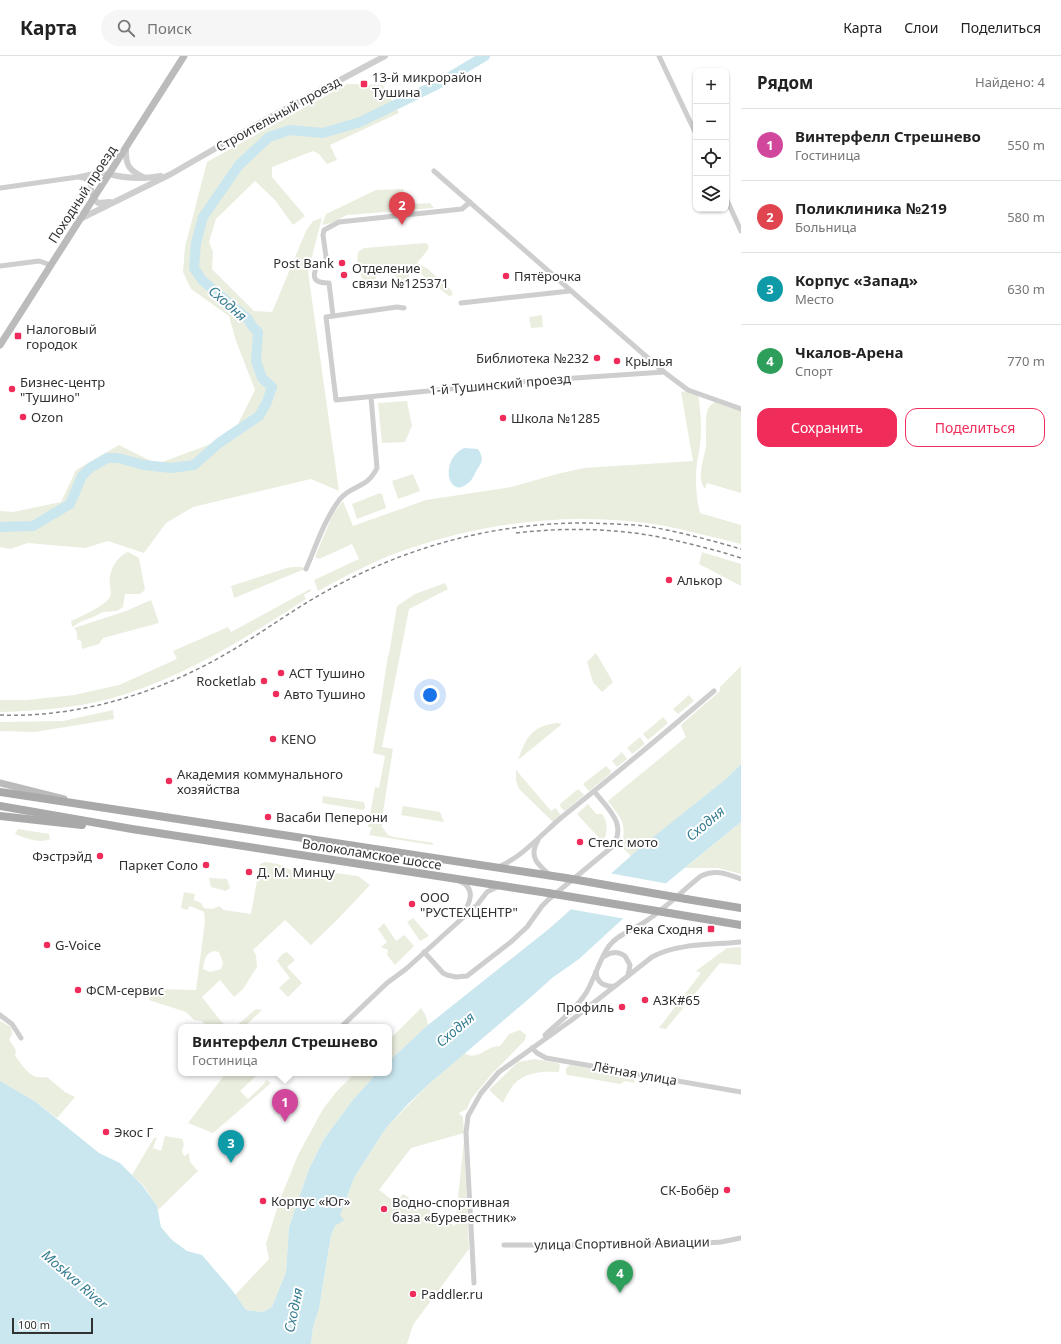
<!DOCTYPE html>
<html lang="ru">
<meta charset="utf-8">
<style>
:root{--surface:#fff;--page:#f6f6f6;--text:#222;--muted:#767676;--line:#e0e0e0;--accent:#ef2c5a}
body{margin:0;font-family:"Noto Sans",sans-serif;background:var(--page);color:var(--text)}
.controls{position:absolute;right:12px;top:12px;display:grid;overflow:hidden;border-radius:8px;box-shadow:0 1px 3px #0004}
.controls button{width:36px;height:36px;display:grid;place-items:center;padding:0;border:0;border-bottom:1px solid var(--line);background:var(--surface);color:var(--text);font:20px sans-serif}
.scale{position:absolute;left:12px;bottom:10px;width:81px;box-sizing:border-box;padding-left:4px;border:2px solid #313131;border-top:0;font-size:11px;line-height:14px;white-space:nowrap;color:#313131;-webkit-text-stroke:3px #fff;paint-order:stroke}
.you{position:absolute;left:430px;top:639px;width:14px;height:14px;margin:-10px;border:3px solid #fff;border-radius:50%;background:#1a73e8;box-shadow:0 0 0 6px #1a73e833}
.badge{display:grid;place-items:center;width:26px;height:26px;border-radius:50%;background:var(--accent);color:#fff;font-size:13px;font-weight:700}
.pin{position:absolute;translate:-50% -33px;filter:drop-shadow(0 1px 2px #0008)}
.pin::after{content:'';position:absolute;top:21px;width:14px;height:12px;background:inherit;clip-path:polygon(0 0,100% 0,50% 100%)}
.popup{position:absolute;left:178px;top:968px;width:214px;height:52px;box-sizing:border-box;display:grid;place-content:center;border-radius:8px;background:var(--surface);filter:drop-shadow(0 1px 3px #0005);font-size:13px;white-space:nowrap;color:var(--muted)}
.popup b{font-size:15px;color:var(--text)}
.popup::after{content:'';position:absolute;left:50%;top:100%;margin-left:-8px;border:8px solid transparent;border-top-color:var(--surface)}
.list{margin:0;padding:0;list-style:none}
h2{display:flex;justify-content:space-between;align-items:center;height:52px;margin:0;padding:0 16px;font-size:17px}
h2 small{font-size:13px;font-weight:400;color:var(--muted)}
.list li{display:grid;grid-template-columns:26px 1fr auto;gap:12px;align-items:center;box-sizing:border-box;height:72px;padding:0 16px;border-top:1px solid var(--line)}
.list b{display:block;font-size:15px;white-space:nowrap}
.list p{margin:0;font-size:13px;white-space:nowrap;color:var(--muted)}
.list em{font-size:13px;font-style:normal;color:var(--muted)}
.actions{display:flex;gap:8px;padding:12px 16px}
.actions a{flex:1;padding:9px 0;border:1px solid var(--accent);border-radius:12px;text-align:center;font-size:14px;color:var(--accent)}
.actions .main{background:var(--accent);color:#fff}
.icon{flex:none;width:22px;height:22px;fill:none;stroke:currentColor;stroke-width:2;stroke-linecap:round;stroke-linejoin:round}
.map{position:relative;flex:none;width:741px;height:1288px;overflow:hidden}
header{display:flex;align-items:center;gap:24px;box-sizing:border-box;height:56px;padding:0 20px;background:var(--surface);border-bottom:1px solid var(--line)}
header strong{font-size:19px}
nav{display:flex;gap:22px;margin-inline-start:auto;font-size:14px}
.search{width:280px;height:36px;background:var(--page);display:flex;align-items:center;gap:10px;box-sizing:border-box;padding:0 14px;border-radius:22px;color:var(--muted);font-size:15px}
main{display:flex}
aside{flex:1;background:var(--surface)}
.map>svg:first-child{display:block}
.green{fill:#eaeedf;fill-rule:evenodd}
.water{fill:#cae6ef}
.pier{fill:#fff}
.lines{fill:none;stroke-linecap:round;stroke-linejoin:round}
.river{stroke:#cae6ef;stroke-width:10}
.minor{stroke:#cecece;stroke-width:5}
.tertiary{stroke:#cecece;stroke-width:6}
.secondary{stroke:#bbb;stroke-width:7}
.primary{stroke:#a9a9a9;stroke-width:8}
.rail{stroke:#868686;stroke-width:1.5;stroke-dasharray:4 3;stroke-linecap:butt}
.primary-bridge{stroke:#a9a9a9;stroke-width:8}
.poi-dot{fill:#ef2c5a;stroke:#fff;stroke-width:1.5}
.labels{text-anchor:middle;dominant-baseline:central;stroke-width:4;stroke-linejoin:round;paint-order:stroke}
.poi-label{font-size:13px;fill:#313131;stroke:#fff;text-anchor:start}
.street-label{font-size:13px;fill:#313131;stroke:#fff}
.water-label{font-size:14px;font-style:italic;fill:#377d92;stroke:#fff}
</style>
<header>
<strong>Карта</strong>
<div class="search"><svg class="icon" aria-label="search" viewBox="0 0 24 24"><circle cx="10" cy="10" r="6"/><path d="M15 15l6 6"/></svg>Поиск</div>
<nav><a>Карта</a><a>Слои</a><a>Поделиться</a></nav>
</header>
<main>
<div class="map">
<svg width="741" height="1288" viewBox="0 0 741 1288">
<rect width="100%" height="100%" fill="#fff"/>
<!-- green -->
<g class="green">
<polygon points="347,28 383,29 399,57 330,89 337,104 327,108 319,98 313,95 272,111 272,121 305,160 293,169 275,144 255,125 216,163 209,186 213,196 212,213 254,255 272,256 306,175 313,165 322,162 308,216 339,435 311,423 193,451 166,467 144,497 108,485 85,492 28,487 10,493 0,491 0,455 13,456 61,446 76,414 119,389 157,408 232,380 255,334 236,285 229,260 191,233 183,216 185,191 207,106"/>
<polygon points="403,133 405,142 414,148 430,147 434,152 347,159 332,167 322,169 326,158 376,134"/>
<path d="M 426,187 L 429,190 L 427,195 L 417,207 L 428,213 L 451,234 L 453,239 L 449,240 L 417,215 L 409,215 L 409,227 L 399,225 L 391,213 L 382,211 L 375,214 L 377,229 L 369,232 C 360,220 356,211 358,196 L 364,192 Z"/>
<polygon points="542,259 543,271 531,272 529,261"/>
<path d="M 687,335 L 698,339 C 700,350 701,361 701,373 C 701,384 699,396 697,407 C 695,424 696,441 700,457 L 741,469 L 741,488 C 716,482 690,475 665,470 C 579,455 487,465 405,494 C 375,504 346,520 318,535 L 314,524 L 359,503 L 352,488 L 319,503 L 315,501 L 333,458 L 343,445 L 353,470 L 426,444 L 511,431 L 561,417 L 584,412 L 693,405 L 681,336 Z"/>
<polygon points="407,345 412,370 405,386 382,387 378,347"/>
<path d="M 715,346 L 741,355 L 741,437 L 707,427 L 705,433 C 696,422 704,403 706,390 C 707,378 704,364 708,353 C 710,349 712,348 715,346 Z"/>
<polygon points="413,418 420,435 398,443 392,425"/>
<polygon points="380,437 382,438 386,452 357,463 352,448"/>
<path d="M 128,496 L 139,502 L 145,534 L 140,538 L 125,538 L 123,551 L 117,555 L 103,556 L 91,562 L 82,565 L 72,571 L 71,565 C 80,561 105,550 110,541 C 112,536 110,534 110,529 C 108,516 116,501 128,496 Z"/>
<polygon points="702,496 741,508 741,530 699,508"/>
<polygon points="293,511 302,511 305,513 234,542 231,530 287,512"/>
<polygon points="445,527 448,533 409,553 382,691 393,693 383,756 382,771 388,779 394,781 434,787 432,789 369,779 372,771 368,771 375,731 379,732 385,700 373,697 388,600 389,598 397,550 415,538"/>
<path d="M 310,533 L 311,535 L 304,539 L 306,543 C 249,580 191,617 126,638 C 86,651 42,655 0,656 L 0,644 L 27,644 L 74,639 L 119,629 L 177,603 L 173,595 L 228,571 L 231,576 Z"/>
<polygon points="151,544 159,567 103,582 99,588 82,593 81,585 77,583 77,576 74,572 126,555"/>
<polygon points="596,597 613,626 602,636 593,626 587,606"/>
<path d="M 741,610 L 741,708 L 726,723 L 631,800 L 622,791 C 626,766 623,765 608,745 L 686,681 L 681,670 L 682,668 L 720,635 L 720,631 Z"/>
<polygon points="689,639 694,645 678,658 673,653"/>
<polygon points="113,654 114,663 35,676 0,675 0,666 63,665"/>
<polygon points="663,661 668,667 648,684 643,678"/>
<path d="M 557,667 L 562,668 L 518,704 C 526,681 532,670 557,667 Z"/>
<polygon points="640,681 645,688 632,698 627,692"/>
<polygon points="622,696 627,703 617,711 612,705"/>
<polygon points="606,710 611,715 610,718 589,735 583,728"/>
<polygon points="516,714 551,755 556,752 561,760 553,766 519,733 516,724"/>
<polygon points="578,733 584,739 565,755 561,752 560,748"/>
<polygon points="323,740 364,746 365,752 363,754 322,747"/>
<path d="M 588,748 L 596,758 L 602,758 C 610,769 607,783 598,792 L 595,789 L 600,783 L 577,758 Z"/>
<polygon points="403,750 440,756 444,766 401,759"/>
<polygon points="741,766 741,818 718,812 685,812"/>
<path d="M 18,773 L 49,778 L 50,783 C 41,788 24,782 15,778 Z"/>
<path d="M 265,806 L 278,808 L 293,815 L 313,818 L 327,816 L 358,820 L 370,829 L 337,864 L 311,889 L 285,864 L 253,894 L 256,899 L 257,911 L 243,933 L 234,941 L 220,924 L 202,941 L 220,964 L 227,971 L 207,971 L 202,965 L 194,964 L 186,956 L 149,944 L 150,937 L 153,933 L 196,934 L 205,865 L 204,856 L 190,850 L 187,854 L 181,852 L 184,836 L 195,838 L 194,844 L 201,847 L 204,852 L 213,853 L 219,850 L 224,854 L 251,858 L 260,808 ZM 214,895 L 219,896 L 223,907 L 221,913 L 210,916 L 203,913 C 204,904 205,898 214,895 Z"/>
<polygon points="209,822 227,823 230,832 226,835 211,831"/>
<polygon points="413,862 429,880 420,885 407,866"/>
<polygon points="384,867 396,885 404,879 414,890 395,909 387,899 388,894 381,891 387,886 378,873"/>
<polygon points="741,891 741,909 720,907 666,973 659,972 701,917 696,915 727,892"/>
<polygon points="287,896 295,904 287,911 302,927 288,941 279,932 290,922 277,905 282,898"/>
<polygon points="421,952 426,960 428,969 389,1005 389,984"/>
<polygon points="256,953 262,954 244,971 235,971"/>
<path d="M 0,965 L 11,971 L 12,978 L 9,984 L 16,994 L 15,1000 C 25,1012 30,1024 47,1021 L 65,1036 L 75,1041 L 57,1062 L 36,1046 L 0,1025 Z"/>
<path d="M 520,974 L 526,979 L 525,984 L 491,1019 L 471,1043 L 467,1053 L 459,1057 L 463,1061 L 464,1077 L 411,1092 L 379,1134 L 395,1146 L 403,1138 L 455,1170 L 464,1084 L 469,1193 L 413,1269 L 407,1288 L 311,1288 L 313,1271 L 319,1253 L 331,1179 L 354,1122 L 386,1072 L 430,1027 L 464,997 C 478,1006 485,990 500,990 L 509,978 Z"/>
<path d="M 535,1003 L 558,1007 L 560,1009 L 559,1016 C 544,1015 525,1016 514,1028 C 509,1034 506,1041 503,1047 L 489,1034 L 518,1006 Z"/>
<polygon points="571,1009 631,1020 634,1023 634,1027 625,1025 620,1028 568,1019 566,1018 566,1013 568,1010"/>
<polygon points="226,1017 256,1017 256,1020 240,1035 248,1043 264,1028 266,1024 271,1027 213,1077 188,1067"/>
<polygon points="355,1017 377,1017 352,1045 324,1083 309,1113 289,1171 286,1216 272,1251 263,1256 246,1254 235,1239 269,1203 266,1188 279,1146 298,1099 323,1053 337,1035"/>
<polygon points="165,1080 182,1083 184,1088 182,1095 184,1100 189,1097 190,1106 198,1115 158,1154 157,1150 143,1129 132,1119 154,1082 157,1081 153,1092 161,1095"/>
</g>
<!-- water -->
<g class="water">
<path d="M 464,392 L 478,393 C 483,401 483,405 478,412 C 474,418 473,424 467,428 C 448,443 439,404 464,392 Z"/>
<polygon points="741,708 741,766 627,859 579,903 552,922 531,941 430,1027 409,1047 386,1072 354,1122 340,1159 344,1164 335,1170 331,1179 319,1253 313,1271 311,1288 0,1288 0,1025 36,1046 99,1097 120,1107 142,1129 157,1150 161,1171 172,1184 187,1195 202,1199 232,1234 246,1254 263,1256 272,1251 286,1216 289,1171 309,1113 324,1083 352,1045 377,1017 389,1017 389,1005 428,969 550,872 642,790 726,723"/>
</g>
<!-- pier -->
<polygon class="pier" points="609,817 669,828 626,863 569,853"/>
<g class="lines">
<!-- river -->
<polyline class="river" points="0,471 33,470 70,448 82,420 90,412 107,402 118,402 144,409 171,412 194,409 219,387 259,360 267,346 272,331 262,322 256,305 258,276 252,270 248,263 202,224 194,212 196,187 203,161 239,109 269,81 290,74 323,77 360,66 438,28 485,0"/>
<!-- minor -->
<g class="minor">
<polyline points="659,0 696,78"/>
<polyline points="434,115 664,316 688,334 741,353"/>
<path d="M 79,121 C 92,123 91,131 93,142"/>
<polyline points="0,132 78,121 96,117 109,118"/>
<polyline points="726,142 741,175"/>
<path d="M 470,146 L 462,153 L 339,166 L 324,174 L 323,179 L 327,208 L 317,210 C 311,223 315,227 329,227 L 333,260 L 326,261 L 336,344 L 531,325 L 664,316"/>
<polyline points="0,210 39,205 51,209"/>
<polyline points="461,247 570,235"/>
<polyline points="333,260 397,251 404,252"/>
<path d="M 306,513 C 316,490 324,464 340,443 C 351,429 367,433 377,412 L 371,341"/>
<path d="M 538,784 C 528,801 538,809 550,819"/>
<path d="M 498,811 C 520,803 543,777 562,761 C 613,720 664,678 714,635"/>
<path d="M 459,825 C 477,832 470,847 462,860"/>
<path d="M 424,896 L 443,917 L 447,919 L 456,921 L 467,920 L 512,885 L 527,871 L 542,850 L 549,843 L 612,791 C 628,768 608,753 594,735"/>
<path d="M 605,900 C 612,895 618,895 625,900 L 630,909 L 628,920"/>
<path d="M 596,916 C 597,927 604,931 615,930"/>
<polyline points="0,959 12,968 21,982"/>
<polyline points="341,971 387,927 406,913 477,849 487,836 497,831"/>
<path d="M 545,979 C 559,966 576,953 586,937 C 595,922 599,904 609,890 C 619,877 636,873 649,863 C 668,850 683,834 701,820 C 716,813 727,818 741,823"/>
<polyline points="532,992 537,997 546,1002 741,1036"/>
<polyline points="504,1189 675,1189 721,1186 741,1182"/>
<path d="M 474,1227 L 466,1077 L 468,1060 L 481,1037 L 499,1016 L 573,963 L 652,901 C 677,887 712,889 741,886"/>
</g>
<!-- tertiary -->
<g class="tertiary">
<path d="M 126,93 C 125,110 130,115 145,122"/>
<path d="M 109,118 C 127,123 143,123 161,120"/>
<polyline points="93,142 98,147 110,146"/>
<polyline points="80,163 171,118 263,65 385,0"/>
</g>
<!-- secondary -->
<g class="secondary">
<polyline points="0,289 184,0"/>
<polyline points="0,727 64,743"/>
</g>
<!-- primary -->
<g class="primary">
<polyline points="0,736 566,822"/>
<polyline points="0,750 132,773 548,837"/>
<polyline points="0,760 82,769"/>
<polyline points="686,843 741,852"/>
<polyline points="669,857 741,869"/>
</g>
<!-- rail -->
<g class="rail">
<path d="M 516,477 C 567,471 622,472 673,484 C 696,489 719,495 741,502"/>
<path d="M 0,659 C 83,662 165,635 236,592 C 269,572 301,548 336,530 C 414,488 501,466 590,467 C 608,468 627,468 645,470 C 677,475 710,484 741,493"/>
</g>
<!-- primary-bridge -->
<g class="primary-bridge">
<polyline points="566,822 686,843"/>
<polyline points="548,837 669,857"/>
</g>
</g>
<!-- markers -->
<g class="poi-dot">
<rect x="360" y="24" width="8" height="8" rx="2"/>
<circle cx="342" cy="207" r="4"/>
<circle cx="344" cy="219" r="4"/>
<circle cx="506" cy="220" r="4"/>
<rect x="14" y="276" width="8" height="8" rx="2"/>
<circle cx="597" cy="302" r="4"/>
<circle cx="617" cy="305" r="4"/>
<circle cx="12" cy="333" r="4"/>
<circle cx="23" cy="361" r="4"/>
<circle cx="503" cy="362" r="4"/>
<circle cx="669" cy="524" r="4"/>
<circle cx="281" cy="617" r="4"/>
<circle cx="264" cy="625" r="4"/>
<circle cx="276" cy="638" r="4"/>
<circle cx="273" cy="683" r="4"/>
<circle cx="169" cy="725" r="4"/>
<circle cx="268" cy="761" r="4"/>
<circle cx="580" cy="786" r="4"/>
<circle cx="100" cy="800" r="4"/>
<circle cx="206" cy="809" r="4"/>
<circle cx="249" cy="816" r="4"/>
<circle cx="412" cy="848" r="4"/>
<rect x="707" y="869" width="8" height="8" rx="2"/>
<circle cx="47" cy="889" r="4"/>
<circle cx="78" cy="934" r="4"/>
<circle cx="645" cy="944" r="4"/>
<circle cx="622" cy="951" r="4"/>
<circle cx="106" cy="1076" r="4"/>
<circle cx="727" cy="1134" r="4"/>
<circle cx="263" cy="1145" r="4"/>
<circle cx="384" cy="1153" r="4"/>
<circle cx="413" cy="1238" r="4"/>
</g>
<g class="labels">
<!-- poi labels -->
<g class="poi-label">
<text x="372" y="21">13-й микрорайон<tspan x="372" dy="15">Тушина</tspan></text>
<text x="334" y="207" text-anchor="end">Post Bank</text>
<text x="352" y="212">Отделение<tspan x="352" dy="15">связи №125371</tspan></text>
<text x="514" y="220">Пятёрочка</text>
<text x="26" y="273">Налоговый<tspan x="26" dy="15">городок</tspan></text>
<text x="589" y="302" text-anchor="end">Библиотека №232</text>
<text x="625" y="305">Крылья</text>
<text x="20" y="326">Бизнес-центр<tspan x="20" dy="15">"Тушино"</tspan></text>
<text x="31" y="361">Ozon</text>
<text x="511" y="362">Школа №1285</text>
<text x="677" y="524">Алькор</text>
<text x="289" y="617">АСТ Тушино</text>
<text x="256" y="625" text-anchor="end">Rocketlab</text>
<text x="284" y="638">Авто Тушино</text>
<text x="281" y="683">KENO</text>
<text x="177" y="718">Академия коммунального<tspan x="177" dy="15">хозяйства</tspan></text>
<text x="276" y="761">Васаби Пеперони</text>
<text x="588" y="786">Стелс мото</text>
<text x="92" y="800" text-anchor="end">Фэстрэйд</text>
<text x="198" y="809" text-anchor="end">Паркет Соло</text>
<text x="257" y="816">Д. М. Минцу</text>
<text x="420" y="841">ООО<tspan x="420" dy="15">"РУСТЕХЦЕНТР"</tspan></text>
<text x="703" y="873" text-anchor="end">Река Сходня</text>
<text x="55" y="889">G-Voice</text>
<text x="86" y="934">ФСМ-сервис</text>
<text x="653" y="944">АЗК#65</text>
<text x="614" y="951" text-anchor="end">Профиль</text>
<text x="114" y="1076">Экос Г</text>
<text x="719" y="1134" text-anchor="end">СК-Бобёр</text>
<text x="271" y="1145">Корпус «Юг»</text>
<text x="392" y="1146">Водно-спортивная<tspan x="392" dy="15">база «Буревестник»</tspan></text>
<text x="421" y="1238">Paddler.ru</text>
</g>
<!-- street labels -->
<g class="street-label">
<text transform="translate(278 58) rotate(-29)">Строительный проезд</text>
<text transform="translate(82 138) rotate(-57)">Походный проезд</text>
<text transform="translate(500 328) rotate(-5)">1-й Тушинский проезд</text>
<text transform="translate(372 798) rotate(9)">Волоколамское шоссе</text>
<text transform="translate(635 1017) rotate(10)">Лётная улица</text>
<text transform="translate(622 1187) rotate(-1)">улица Спортивной Авиации</text>
</g>
<!-- water labels -->
<g class="water-label">
<text transform="translate(228 247) rotate(41)">Сходня</text>
<text transform="translate(705 767) rotate(-40)">Сходня</text>
<text transform="translate(455 973) rotate(-40)">Сходня</text>
<text transform="translate(75 1223) rotate(41)">Moskva River</text>
<text transform="translate(293 1254) rotate(-78)">Сходня</text>
</g>
</g>
</svg>
<div class="controls">
<button>+</button>
<button>−</button>
<button><svg class="icon" aria-label="locate" viewBox="0 0 24 24"><circle cx="12" cy="12" r="6"/><path d="M12 2v4M12 18v4M2 12h4M18 12h4"/></svg></button>
<button><svg class="icon" aria-label="layers" viewBox="0 0 24 24"><path d="M12 4l9 5-9 5-9-5zM3 14l9 5 9-5"/></svg></button>
</div>
<div class="scale">100 m</div>
<div class="you"></div>
<div class="pin badge" style="left:285px;top:1066px;background:#d1479c">1</div>
<div class="popup"><b>Винтерфелл Стрешнево</b>Гостиница</div>
<div class="pin badge" style="left:402px;top:169px;background:#e0444e">2</div>
<div class="pin badge" style="left:231px;top:1107px;background:#0f9aa8">3</div>
<div class="pin badge" style="left:620px;top:1237px;background:#2e9e5b">4</div>
</div>
<aside>
<h2>Рядом<small>Найдено: 4</small></h2>
<ul class="list">
<li><span class="badge" style="background:#d1479c">1</span><div><b>Винтерфелл Стрешнево</b><p>Гостиница</p></div><em>550 m</em></li>
<li><span class="badge" style="background:#e0444e">2</span><div><b>Поликлиника №219</b><p>Больница</p></div><em>580 m</em></li>
<li><span class="badge" style="background:#0f9aa8">3</span><div><b>Корпус «Запад»</b><p>Место</p></div><em>630 m</em></li>
<li><span class="badge" style="background:#2e9e5b">4</span><div><b>Чкалов-Арена</b><p>Спорт</p></div><em>770 m</em></li>
</ul>
<div class="actions"><a class="main">Сохранить</a><a>Поделиться</a></div>
</aside>
</main>
